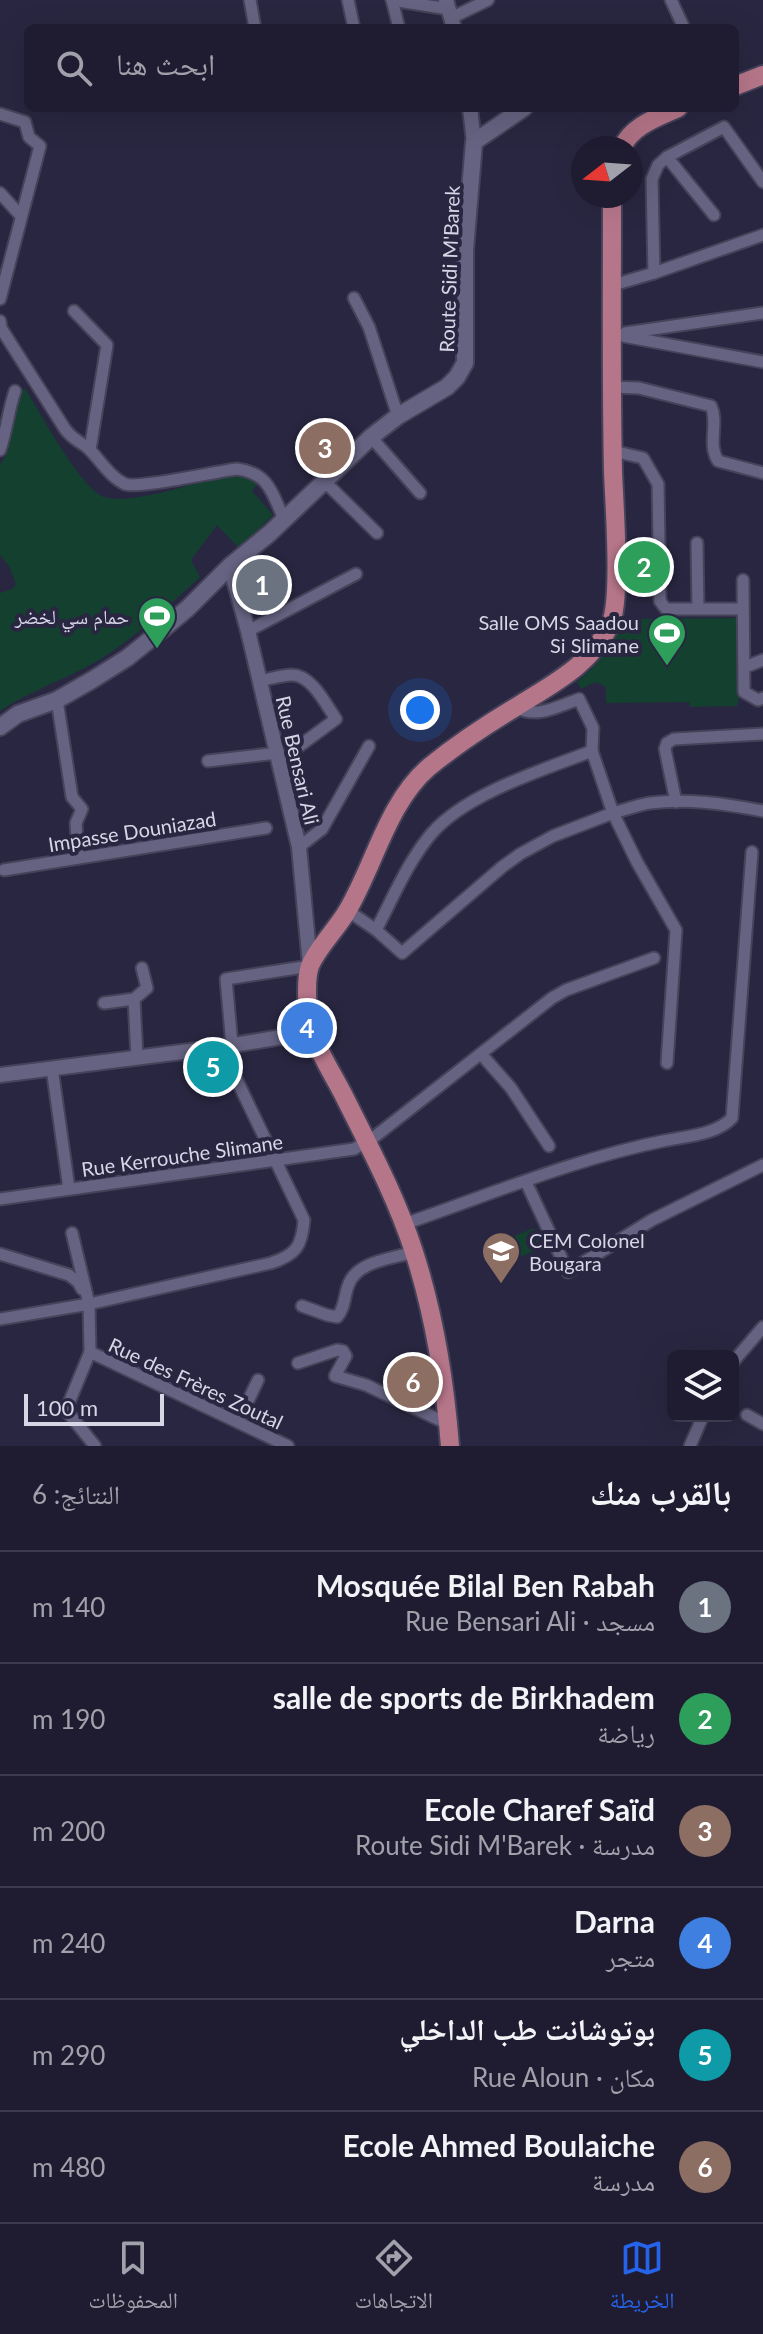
<!DOCTYPE html>
<html lang="ar">
<meta charset="utf-8">
<style>
:root{--surface:#1f1c31;--page:#2c293d;--text:#f1f3f6;--muted:#a1a1ab;--line:#3c3a4d;--accent:#2563eb}
body{margin:0;font-family:Lato,"Noto Naskh Arabic",sans-serif;background:var(--page);color:var(--text);direction:rtl}
.controls{position:absolute;right:24px;bottom:24px;display:grid;overflow:hidden;border-radius:12px;box-shadow:0 8px 32px #0002}
.controls button{width:72px;height:72px;display:grid;place-items:center;padding:0;border:0;border-bottom:2px solid var(--line);background:var(--surface);color:var(--text);font:40px sans-serif}
.compass{position:absolute;left:571px;top:136px;width:72px;height:72px;border-radius:50%;background:var(--surface);box-shadow:0 8px 32px #0002;rotate:253deg}
.scale{position:absolute;left:24px;bottom:20px;width:140px;box-sizing:border-box;padding-left:8px;border:4px solid #d7d6e7;border-top:0;font-size:22px;line-height:28px;white-space:nowrap;color:#d7d6e7;-webkit-text-stroke:6px #292641;paint-order:stroke}
.you{position:absolute;left:420px;top:710px;width:28px;height:28px;margin:-20px;border:6px solid #fff;border-radius:50%;background:#1a73e8;box-shadow:0 0 0 12px #1a73e833}
.badge{display:grid;place-items:center;width:52px;height:52px;border-radius:50%;background:var(--accent);color:#fff;font-size:26px;font-weight:700}
.pin{position:absolute;translate:-50% -50%;border:4px solid #fff;box-shadow:0 2px 8px #0006}
.list{margin:0;padding:0;list-style:none}
h2{display:flex;justify-content:space-between;align-items:center;height:104px;margin:0;padding:0 32px;font-size:34px}
h2 small{font-size:26px;font-weight:400;color:var(--muted)}
.list li{display:grid;grid-template-columns:52px 1fr auto;gap:24px;align-items:center;box-sizing:border-box;height:112px;padding:0 32px;border-top:2px solid var(--line)}
.list b{display:block;font-size:30px;white-space:nowrap}
.list p{margin:0;font-size:26px;white-space:nowrap;color:var(--muted)}
.list em{font-size:26px;font-style:normal;color:var(--muted)}
.icon{flex:none;width:44px;height:44px;fill:none;stroke:currentColor;stroke-width:2;stroke-linecap:round;stroke-linejoin:round}
.map{position:relative;flex:none;width:763px;height:1446px;overflow:hidden;direction:ltr}
.search{position:absolute;background:var(--surface);box-shadow:0 8px 32px #0002;left:24px;right:24px;top:24px;height:88px;display:flex;align-items:center;gap:20px;box-sizing:border-box;padding:0 28px;border-radius:12px;color:var(--muted);font-size:30px}
.sheet{height:776px;background:var(--surface)}
nav{display:flex;justify-content:space-around;align-items:center;box-sizing:border-box;height:112px;border-top:2px solid var(--line);background:var(--surface);font-size:22px;color:var(--muted)}
nav a{display:grid;justify-items:center;gap:4px}
nav .on{color:var(--accent)}
.map>svg:first-child{display:block}
.green{fill:#14402f}
.lines{fill:none;stroke-linecap:round;stroke-linejoin:round}
.minor-casing{stroke:#454259;stroke-width:15}
.tertiary-casing{stroke:#454259;stroke-width:18}
.secondary-casing{stroke:#454259;stroke-width:20}
.primary-casing{stroke:#454259;stroke-width:22}
.minor{stroke:#666382;stroke-width:11}
.tertiary{stroke:#666382;stroke-width:14}
.secondary{stroke:#666382;stroke-width:16}
.primary{stroke:#b6768a;stroke-width:18}
.labels{text-anchor:middle;dominant-baseline:central;stroke-width:8;stroke-linejoin:round;paint-order:stroke}
.street-label{font-size:20px;fill:#d7d6e7;stroke:#292641}
.poi-label{font-size:20px;fill:#d7d6e7;stroke:#292641;text-anchor:end}
</style>
<div class="map">
<svg width="763" height="1446" viewBox="0 0 763 1446">
<rect width="100%" height="100%" fill="#292641"/>
<!-- green -->
<g class="green">
<path d="M 25,388 C 39,411 81,489 104,497 C 131,506 202,481 231,473 L 247,474 L 259,482 L 252,491 L 273,515 L 239,548 L 217,525 L 191,560 L 200,577 C 168,606 136,637 99,660 C 67,679 31,690 0,711 L 0,593 L 12,589 L 16,584 L 9,566 L 0,555 L 0,464 C 17,445 7,420 16,398 C 17,396 23,389 25,388 Z"/>
<path d="M 736,618 L 739,628 L 741,691 L 737,706 L 690,707 L 689,702 L 606,703 L 606,687 L 596,682 L 581,689 L 577,682 C 598,665 613,645 621,619 Z"/>
<polygon points="534,1228 542,1248 496,1267 488,1247"/>
</g>
<g class="lines">
<!-- minor casing -->
<g class="minor-casing">
<g id="minor">
<polyline points="250,0 255,28"/>
<polyline points="348,0 354,28"/>
<polyline points="392,0 448,9"/>
<polyline points="392,0 399,28"/>
<polyline points="671,0 684,28"/>
<polyline points="451,18 488,0"/>
<polyline points="0,114 25,122 29,137 40,146 0,299"/>
<polyline points="667,157 714,215"/>
<polyline points="0,193 21,216"/>
<polyline points="654,273 652,179 658,165 667,157 724,127 763,182"/>
<polyline points="613,285 654,273 763,235"/>
<polyline points="354,298 369,327 398,416"/>
<polyline points="74,311 107,345 90,450"/>
<path d="M 0,321 L 1,328 L 65,429 C 73,440 80,441 89,449 C 100,460 110,477 125,484 C 138,489 218,471 237,469 C 269,473 272,493 284,519"/>
<polyline points="625,333 763,313"/>
<polyline points="612,334 763,362"/>
<path d="M 612,387 L 639,388 L 711,406 C 719,423 707,444 718,461 L 763,473"/>
<polyline points="371,437 420,493"/>
<path d="M 0,450 C 7,430 8,411 15,391"/>
<polyline points="613,451 643,458 658,484 660,601 666,609 743,609"/>
<polyline points="324,481 377,533"/>
<polyline points="697,543 698,608"/>
<polyline points="743,580 744,692 758,700 763,698"/>
<polyline points="248,631 356,574"/>
<polyline points="745,667 763,660"/>
<path d="M 260,681 C 270,679 281,675 292,675 C 312,675 326,705 336,719 L 279,761"/>
<polyline points="57,700 72,797 82,809 76,823 78,858"/>
<polyline points="208,761 277,753"/>
<polyline points="676,802 665,749 667,743 674,739 763,734"/>
<polyline points="299,847 322,829 369,746"/>
<polyline points="4,870 266,828"/>
<path d="M 347,910 L 376,930 L 402,953 L 502,867 L 520,854 L 553,836 L 613,813 L 592,751 L 593,728 L 579,699 C 556,707 538,719 515,707"/>
<path d="M 376,930 C 393,898 408,861 432,833 C 467,793 543,770 592,751"/>
<polyline points="134,999 137,1057"/>
<polyline points="104,1003 134,999 147,988 142,968"/>
<polyline points="232,1045 226,979 310,966"/>
<polyline points="481,1054 511,1088 549,1146"/>
<path d="M 667,1063 L 676,930 L 637,862 L 613,813 C 625,810 637,805 650,803 C 687,798 726,804 763,811"/>
<polyline points="52,1068 69,1189"/>
<polyline points="526,1182 568,1272 652,1220 763,1165"/>
<polyline points="0,1199 354,1149 373,1138 552,998 566,990 654,958"/>
<path d="M 404,1224 C 489,1195 574,1159 663,1141 C 686,1136 716,1135 732,1118 L 752,852"/>
<polyline points="72,1233 89,1304 90,1352 288,1446"/>
<polyline points="0,1254 69,1275 78,1282 82,1289"/>
<path d="M 302,1306 L 327,1315 L 337,1317 C 345,1308 344,1297 348,1286 C 356,1261 391,1259 414,1252"/>
<path d="M 0,1319 L 89,1304 L 271,1263 C 296,1255 302,1246 304,1220 L 221,1047"/>
<polyline points="90,1352 66,1410 95,1446"/>
<polyline points="733,1362 763,1327"/>
<polyline points="298,1363 337,1350 343,1351 346,1356 335,1376 366,1385 448,1424"/>
<polyline points="747,1415 763,1424"/>
<polyline points="238,1422 258,1380"/>
<polyline points="690,1446 703,1416"/>
</g>
</g>
<!-- tertiary casing -->
<g class="tertiary-casing">
<g id="tertiary">
<polyline points="446,0 454,28"/>
<polyline points="470,108 474,142"/>
<polyline points="230,566 248,631 299,847 310,965"/>
<polyline points="0,1075 221,1047 312,1032"/>
</g>
</g>
<!-- secondary casing -->
<g class="secondary-casing">
<polyline id="secondary" points="0,727 18,714 57,700 92,680 127,658 157,634 188,608 230,566 270,533 371,437 398,416 447,387 457,377 465,363 465,250 474,142 524,108"/>
</g>
<!-- primary casing -->
<g class="primary-casing">
<g id="primary">
<polyline points="735,86 763,75"/>
<path d="M 622,148 C 631,126 658,117 678,108"/>
<path d="M 450,1446 C 445,1382 434,1314 414,1252 C 397,1199 370,1148 345,1098 C 334,1076 318,1052 311,1029 C 307,1014 305,980 310,966 C 316,950 337,928 346,913 C 374,867 387,803 429,767 C 456,745 486,725 516,707 C 552,684 590,666 610,625 C 622,601 614,502 613,471 C 611,379 612,287 612,196"/>
</g>
</g>
<!-- minor -->
<use href="#minor" class="minor"/>
<!-- tertiary -->
<use href="#tertiary" class="tertiary"/>
<!-- secondary -->
<use href="#secondary" class="secondary"/>
<!-- primary -->
<use href="#primary" class="primary"/>
</g>
<!-- icons -->
<defs>
<g id="stadium-pin" transform="scale(2)"><path d="M0 17L-7.5 6A9.5 9.5 0 1 1 7.5 6Z" fill="#2e9e5b" stroke="#292641"/><path d="M0-5a6.5 5 0 1 0 0 10a6.5 5 0 1 0 0-10ZM-3.5-1.8h7v3.6h-7Z" fill="#fff"/></g>
<g id="school-pin" transform="scale(2)"><path d="M0 17L-7.5 6A9.5 9.5 0 1 1 7.5 6Z" fill="#8d6e63" stroke="#292641"/><path d="M0-5L7-2L0 1L-7-2ZM-4 1L0 2.5L4 1V4Q0 6-4 4Z" fill="#fff"/></g>
</defs>
<g fill-rule="evenodd">
<use href="#stadium-pin" x="157" y="616"/>
<use href="#stadium-pin" x="667" y="633"/>
<use href="#school-pin" x="501" y="1251"/>
</g>
<g class="labels">
<!-- street labels -->
<g class="street-label">
<text transform="translate(449 269) rotate(-88)">Route Sidi M'Barek</text>
<text transform="translate(298 760) rotate(77)">Rue Bensari Ali</text>
<text transform="translate(132 831) rotate(-9)">Impasse Douniazad</text>
<text transform="translate(182 1155) rotate(-8)">Rue Kerrouche Slimane</text>
<text transform="translate(196 1383) rotate(25)">Rue des Frères Zoutal</text>
</g>
<!-- poi labels -->
<g class="poi-label">
<text x="129" y="616">حمام سي لخضر</text>
<text x="639" y="622">Salle OMS Saadou<tspan x="639" dy="23">Si Slimane</tspan></text>
<text x="529" y="1240" text-anchor="start">CEM Colonel<tspan x="529" dy="23">Bougara</tspan></text>
</g>
</g>
</svg>
<div class="controls">
<button><svg class="icon" aria-label="layers" viewBox="0 0 24 24"><path d="M12 4l9 5-9 5-9-5zM3 14l9 5 9-5"/></svg></button>
</div>
<svg class="compass" viewBox="-18 -18 36 36"><path d="M0-13l5 13h-10z" fill="#e53935"/><path d="M0 13l5-13h-10z" fill="#a1a1ab"/></svg>
<div class="scale">100 m</div>
<div class="you"></div>
<div class="pin badge" style="left:262px;top:585px;background:#6b7280">1</div>
<div class="pin badge" style="left:644px;top:567px;background:#2e9e5b">2</div>
<div class="pin badge" style="left:325px;top:448px;background:#8d6e63">3</div>
<div class="pin badge" style="left:307px;top:1028px;background:#3f7fe0">4</div>
<div class="pin badge" style="left:213px;top:1067px;background:#0f9aa8">5</div>
<div class="pin badge" style="left:413px;top:1382px;background:#8d6e63">6</div>
<div class="search"><svg class="icon" aria-label="search" viewBox="0 0 24 24"><circle cx="10" cy="10" r="6"/><path d="M15 15l6 6"/></svg>ابحث هنا</div>
</div>
<section class="sheet">
<h2>بالقرب منك<small>النتائج: 6</small></h2>
<ul class="list">
<li><span class="badge" style="background:#6b7280">1</span><div><b>Mosquée Bilal Ben Rabah</b><p>مسجد · Rue Bensari Ali</p></div><em>140 m</em></li>
<li><span class="badge" style="background:#2e9e5b">2</span><div><b>salle de sports de Birkhadem</b><p>رياضة</p></div><em>190 m</em></li>
<li><span class="badge" style="background:#8d6e63">3</span><div><b>Ecole Charef Saïd</b><p>مدرسة · Route Sidi M'Barek</p></div><em>200 m</em></li>
<li><span class="badge" style="background:#3f7fe0">4</span><div><b>Darna</b><p>متجر</p></div><em>240 m</em></li>
<li><span class="badge" style="background:#0f9aa8">5</span><div><b>بوتوشانت طب الداخلي</b><p>مكان · Rue Aloun</p></div><em>290 m</em></li>
<li><span class="badge" style="background:#8d6e63">6</span><div><b>Ecole Ahmed Boulaiche</b><p>مدرسة</p></div><em>480 m</em></li>
</ul>
</section>
<nav>
<a class="on"><svg class="icon" aria-label="map" viewBox="0 0 24 24"><path d="M3 6l6-2 6 2 6-2v14l-6 2-6-2-6 2zM9 4v14M15 6v14"/></svg>الخريطة</a>
<a><svg class="icon" aria-label="directions" viewBox="0 0 24 24"><path d="M12 3l9 9-9 9-9-9zM9 14v-3h6M13 9l2 2-2 2"/></svg>الاتجاهات</a>
<a><svg class="icon" aria-label="saved" viewBox="0 0 24 24"><path d="M7 4h10v16l-5-4-5 4z"/></svg>المحفوظات</a>
</nav>
